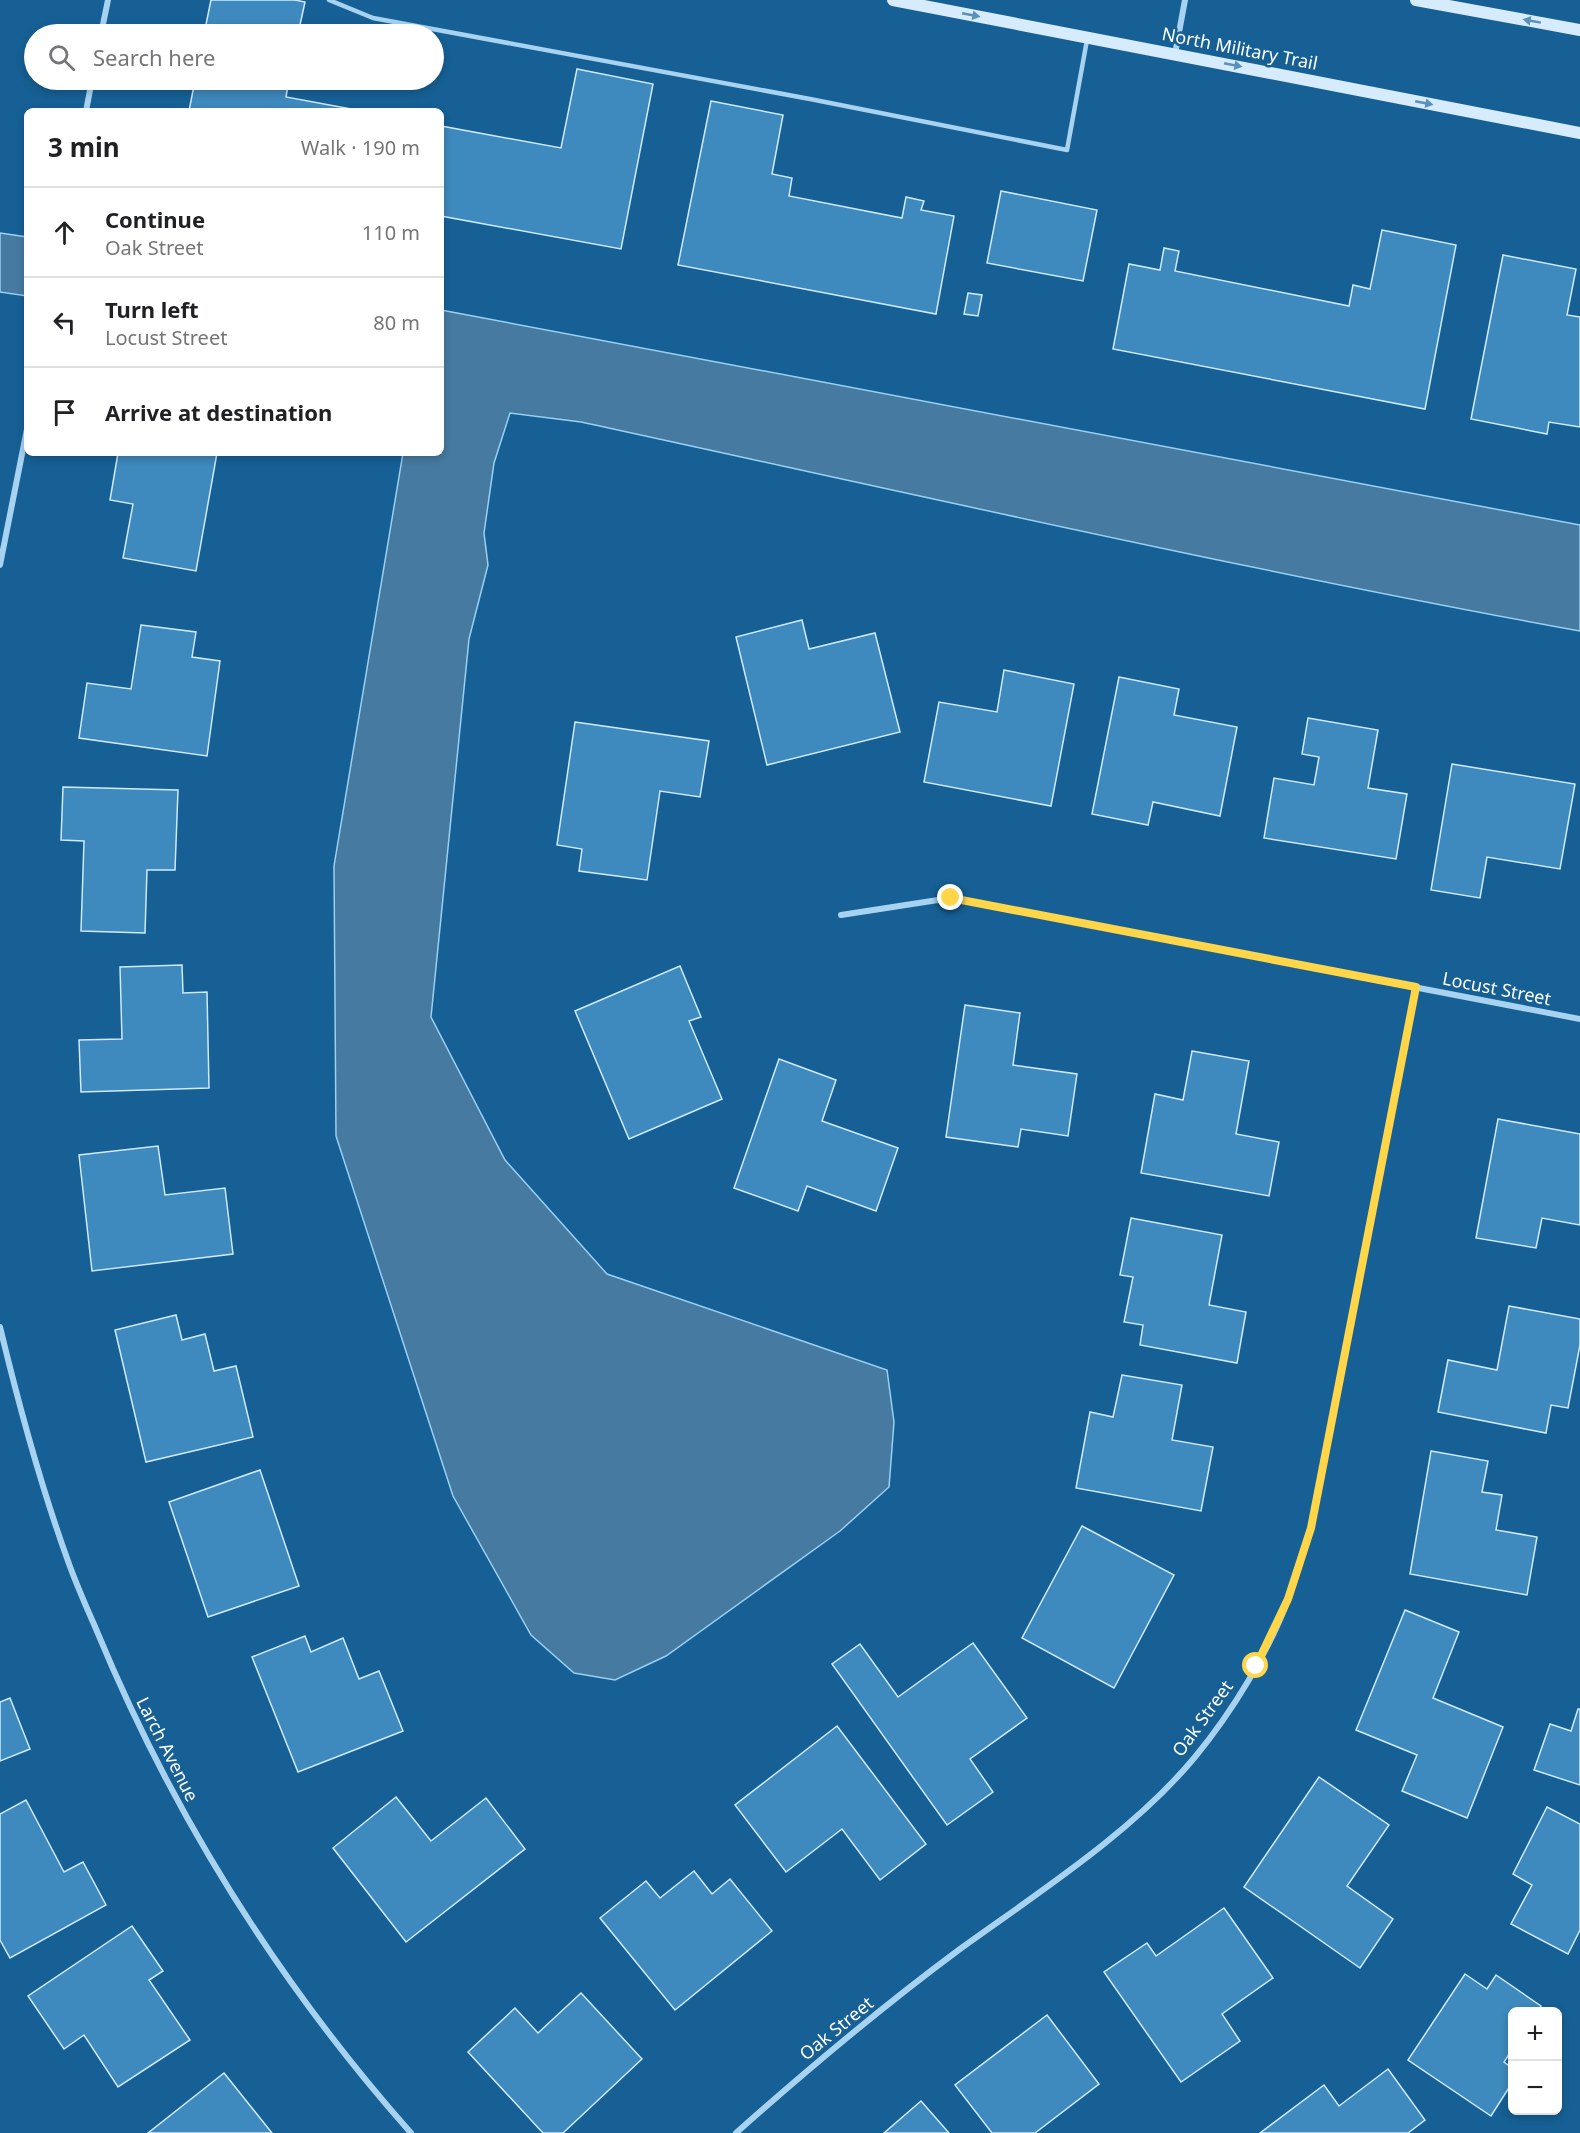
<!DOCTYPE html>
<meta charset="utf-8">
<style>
:root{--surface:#fff;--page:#f2f2f2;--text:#202124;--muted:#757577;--line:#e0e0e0}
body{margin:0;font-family:"Noto Sans",sans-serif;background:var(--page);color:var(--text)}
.controls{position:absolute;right:18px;bottom:18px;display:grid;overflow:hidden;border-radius:9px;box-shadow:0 3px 9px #0003}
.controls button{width:54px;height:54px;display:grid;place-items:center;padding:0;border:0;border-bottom:2px solid var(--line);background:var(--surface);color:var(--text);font:30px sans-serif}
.stop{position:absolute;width:18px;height:18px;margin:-14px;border:4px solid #ffd54a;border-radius:50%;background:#fff}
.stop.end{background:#ffd54a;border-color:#fff;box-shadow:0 2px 6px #0008}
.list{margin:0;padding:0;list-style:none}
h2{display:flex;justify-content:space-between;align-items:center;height:78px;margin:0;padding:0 24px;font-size:26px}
h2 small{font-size:20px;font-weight:400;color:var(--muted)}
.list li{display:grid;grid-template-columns:39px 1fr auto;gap:18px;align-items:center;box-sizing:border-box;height:90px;padding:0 24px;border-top:2px solid var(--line)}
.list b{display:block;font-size:22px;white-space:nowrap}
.list p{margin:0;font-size:20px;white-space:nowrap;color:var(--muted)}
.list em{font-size:20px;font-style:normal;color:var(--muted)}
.icon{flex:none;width:33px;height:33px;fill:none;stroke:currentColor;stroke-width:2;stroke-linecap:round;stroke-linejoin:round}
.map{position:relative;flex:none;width:1580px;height:2133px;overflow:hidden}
.search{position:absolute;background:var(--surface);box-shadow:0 3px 9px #0003;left:24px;top:24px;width:420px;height:66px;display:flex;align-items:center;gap:15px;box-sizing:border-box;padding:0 21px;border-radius:33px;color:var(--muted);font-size:22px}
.panel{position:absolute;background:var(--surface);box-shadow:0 3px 9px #0003;left:24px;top:108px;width:420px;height:348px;border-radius:9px}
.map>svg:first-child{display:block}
.water{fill:#467aa0;stroke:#99d0f4;stroke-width:1.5}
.building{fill:#3e89bd;stroke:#ceeafc;stroke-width:1.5}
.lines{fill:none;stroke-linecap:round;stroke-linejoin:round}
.lane{stroke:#a7d3f1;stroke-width:4.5}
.street{stroke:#a7d3f1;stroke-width:6}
.secondary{stroke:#d6ecfc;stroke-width:12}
.oneway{fill:#5991b9}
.route{stroke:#ffd54a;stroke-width:8}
.labels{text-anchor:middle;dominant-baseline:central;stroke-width:5;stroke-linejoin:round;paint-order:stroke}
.street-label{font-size:18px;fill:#fff;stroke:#166095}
</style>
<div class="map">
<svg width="1580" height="2133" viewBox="0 0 1580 2133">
<rect width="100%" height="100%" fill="#166095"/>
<!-- water -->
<g class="water">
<polygon points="0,233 27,237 27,296 0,292"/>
<path d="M 441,310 L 1580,525 L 1580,631 C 1245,570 913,494 581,422 L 510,413 L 494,463 L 484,533 L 488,565 L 469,639 L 431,1017 L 505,1160 L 607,1274 L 887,1370 L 894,1422 L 889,1487 L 840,1531 L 666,1656 L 615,1680 L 574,1673 L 531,1635 L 453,1496 L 336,1136 L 334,866 L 403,453 L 441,453 Z"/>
</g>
<!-- building -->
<g class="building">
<polygon points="211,0 295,0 305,2 298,34 204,34"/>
<polygon points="577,69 653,84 621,249 441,216 441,126 561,148"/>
<polygon points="195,80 289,80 286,97 362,111 189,111"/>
<polygon points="711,101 783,115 772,174 792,178 789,196 902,218 906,197 924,201 921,210 954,216 936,314 678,265"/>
<polygon points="1001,191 1097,210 1083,281 987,263"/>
<polygon points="1382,230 1456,245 1425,409 1113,349 1129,264 1160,270 1164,248 1179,251 1175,271 1349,306 1353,285 1370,289"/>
<polygon points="1503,255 1576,269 1567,315 1580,317 1580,427 1549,422 1547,434 1471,419"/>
<polygon points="968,293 982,295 978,316 964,314"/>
<polygon points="118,453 217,453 196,571 123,558 133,504 110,500"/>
<polygon points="802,620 809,649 875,633 900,732 767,765 736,637"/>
<polygon points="141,625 196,632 192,657 220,661 207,756 79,738 87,683 131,689"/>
<polygon points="1004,670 1074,684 1051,806 924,782 939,702 997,712"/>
<polygon points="1119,677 1179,689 1174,715 1237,727 1220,816 1153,802 1148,825 1092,814"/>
<polygon points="1308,718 1378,730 1368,788 1407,794 1396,859 1264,838 1274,778 1314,785 1319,757 1302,754"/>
<polygon points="575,722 709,741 700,797 660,791 647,880 579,871 582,849 557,845"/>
<polygon points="1452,764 1575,784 1560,869 1487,857 1480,898 1431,890"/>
<polygon points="63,787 178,790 175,870 147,870 145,933 81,931 84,841 61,840"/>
<polygon points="182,965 183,993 207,992 209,1088 81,1092 79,1040 122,1039 120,967"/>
<polygon points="680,966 701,1017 689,1021 722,1099 629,1139 575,1011"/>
<polygon points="965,1005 1020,1013 1013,1065 1077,1074 1068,1136 1021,1129 1018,1147 946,1137"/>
<polygon points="1192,1051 1249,1061 1236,1134 1279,1142 1269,1196 1141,1173 1155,1094 1183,1100"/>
<polygon points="779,1059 836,1080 822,1121 898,1148 876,1211 807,1186 798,1211 734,1188"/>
<polygon points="1498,1119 1580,1134 1580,1225 1542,1218 1536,1248 1476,1238"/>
<polygon points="158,1146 165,1195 225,1188 233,1254 92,1271 79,1155"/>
<polygon points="1131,1218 1222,1235 1209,1305 1246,1312 1237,1363 1140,1345 1143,1325 1124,1322 1133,1277 1120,1275"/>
<polygon points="1509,1306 1580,1319 1580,1345 1568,1408 1551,1405 1546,1433 1438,1412 1448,1360 1497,1370"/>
<polygon points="176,1315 182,1340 205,1334 214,1371 236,1366 253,1437 146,1462 115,1330"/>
<polygon points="1122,1375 1182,1385 1172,1440 1213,1447 1201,1511 1076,1488 1090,1412 1113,1417"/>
<polygon points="1431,1451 1488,1461 1482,1492 1502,1495 1496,1530 1537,1537 1527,1595 1410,1574"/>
<polygon points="260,1470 299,1586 208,1617 169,1502"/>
<polygon points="1082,1526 1174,1575 1114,1688 1022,1638"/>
<polygon points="1405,1610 1459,1632 1433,1698 1503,1727 1467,1818 1402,1791 1417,1755 1356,1730"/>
<polygon points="305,1636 311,1652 343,1638 359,1679 379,1671 403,1731 298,1772 252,1657"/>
<polygon points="973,1643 1027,1718 970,1759 993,1792 947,1825 832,1664 860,1644 898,1697"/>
<polygon points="10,1698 30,1749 0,1761 0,1702"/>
<polygon points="1578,1709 1580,1709 1580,1785 1534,1770 1550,1724 1571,1731"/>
<polygon points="837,1726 926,1844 880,1880 842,1829 786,1872 735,1805"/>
<polygon points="1319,1777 1389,1825 1347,1886 1393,1919 1360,1968 1244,1887"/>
<polygon points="396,1797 431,1841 486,1798 525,1849 406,1942 333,1848"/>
<polygon points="26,1800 64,1872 83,1862 106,1905 10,1958 0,1940 0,1814"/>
<polygon points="1547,1807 1580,1824 1580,1930 1568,1954 1511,1924 1532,1885 1513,1874"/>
<polygon points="694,1871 712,1894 730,1879 772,1931 675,2010 600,1918 646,1881 660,1898"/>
<polygon points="1224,1908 1273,1978 1222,2014 1240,2041 1181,2082 1104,1972 1147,1943 1156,1956"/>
<polygon points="132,1926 163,1971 149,1980 190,2040 118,2087 84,2035 64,2049 28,1996"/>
<polygon points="1465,1974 1487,1989 1496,1975 1541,2006 1538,2012 1512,2012 1512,2050 1504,2062 1512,2068 1512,2083 1491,2116 1408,2060"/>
<polygon points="581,1993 642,2059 563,2133 543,2133 468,2052 515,2008 538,2033"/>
<polygon points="1047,2015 1099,2084 1035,2133 992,2133 955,2085"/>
<polygon points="1388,2069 1425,2120 1408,2133 1260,2133 1324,2085 1339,2106"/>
<polygon points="224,2073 272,2133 148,2133"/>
<polygon points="921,2101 949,2133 884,2133"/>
</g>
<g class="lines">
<!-- lane -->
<polyline class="lane" points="329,0 373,18 810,99 1067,150 1087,40"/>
<!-- street -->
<g class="street">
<polyline points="101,34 108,0"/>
<polyline points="1175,54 1185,0"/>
<polyline points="86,111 92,80"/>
<polyline points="0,565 27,429"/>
<polyline points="841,915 951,898 1580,1019"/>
<path d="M 0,1327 C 19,1406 40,1484 68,1561 C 76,1584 86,1606 96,1629 C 172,1813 279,1984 411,2133"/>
<path d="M 736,2133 C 808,2069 883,2006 960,1949 C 1039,1892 1133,1832 1195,1757 C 1232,1712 1269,1652 1289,1597 C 1297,1575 1304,1551 1311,1528 L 1416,987"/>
</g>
<!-- secondary -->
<g class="secondary">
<polyline points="893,0 1580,133"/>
<polyline points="1416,0 1580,30"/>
</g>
</g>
<!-- one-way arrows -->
<defs><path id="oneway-solid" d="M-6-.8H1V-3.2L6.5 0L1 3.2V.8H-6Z" transform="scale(1.5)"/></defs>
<g class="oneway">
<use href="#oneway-solid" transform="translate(971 15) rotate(11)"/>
<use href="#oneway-solid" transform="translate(1532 21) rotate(-170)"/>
<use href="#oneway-solid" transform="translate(1233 65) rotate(11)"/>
<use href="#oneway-solid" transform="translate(1424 103) rotate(11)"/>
</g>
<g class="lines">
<!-- route -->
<polyline class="route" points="951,898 1416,987 1311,1528 1288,1599 1256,1666"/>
</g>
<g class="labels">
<!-- street labels -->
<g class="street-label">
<text transform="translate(1240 48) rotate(11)">North Military Trail</text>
<text transform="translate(1497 988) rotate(11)">Locust Street</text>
<text transform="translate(1202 1718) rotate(-54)">Oak Street</text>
<text transform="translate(168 1749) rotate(63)">Larch Avenue</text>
<text transform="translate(836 2028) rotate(-39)">Oak Street</text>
</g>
</g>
</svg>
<div class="controls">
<button>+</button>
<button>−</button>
</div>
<div class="stop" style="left:1256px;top:1666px"></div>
<div class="stop end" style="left:951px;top:898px"></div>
<div class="search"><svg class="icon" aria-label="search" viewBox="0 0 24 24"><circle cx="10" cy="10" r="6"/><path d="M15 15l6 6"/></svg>Search here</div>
<section class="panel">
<h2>3 min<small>Walk · 190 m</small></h2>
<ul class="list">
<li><svg class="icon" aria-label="ahead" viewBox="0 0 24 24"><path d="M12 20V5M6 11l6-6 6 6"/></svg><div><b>Continue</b><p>Oak Street</p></div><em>110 m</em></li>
<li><svg class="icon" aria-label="left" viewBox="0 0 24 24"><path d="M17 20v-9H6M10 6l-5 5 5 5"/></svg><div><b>Turn left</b><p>Locust Street</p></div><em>80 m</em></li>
<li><svg class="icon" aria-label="arrive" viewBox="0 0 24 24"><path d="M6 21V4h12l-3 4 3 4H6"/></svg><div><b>Arrive at destination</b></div></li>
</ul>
</section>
</div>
